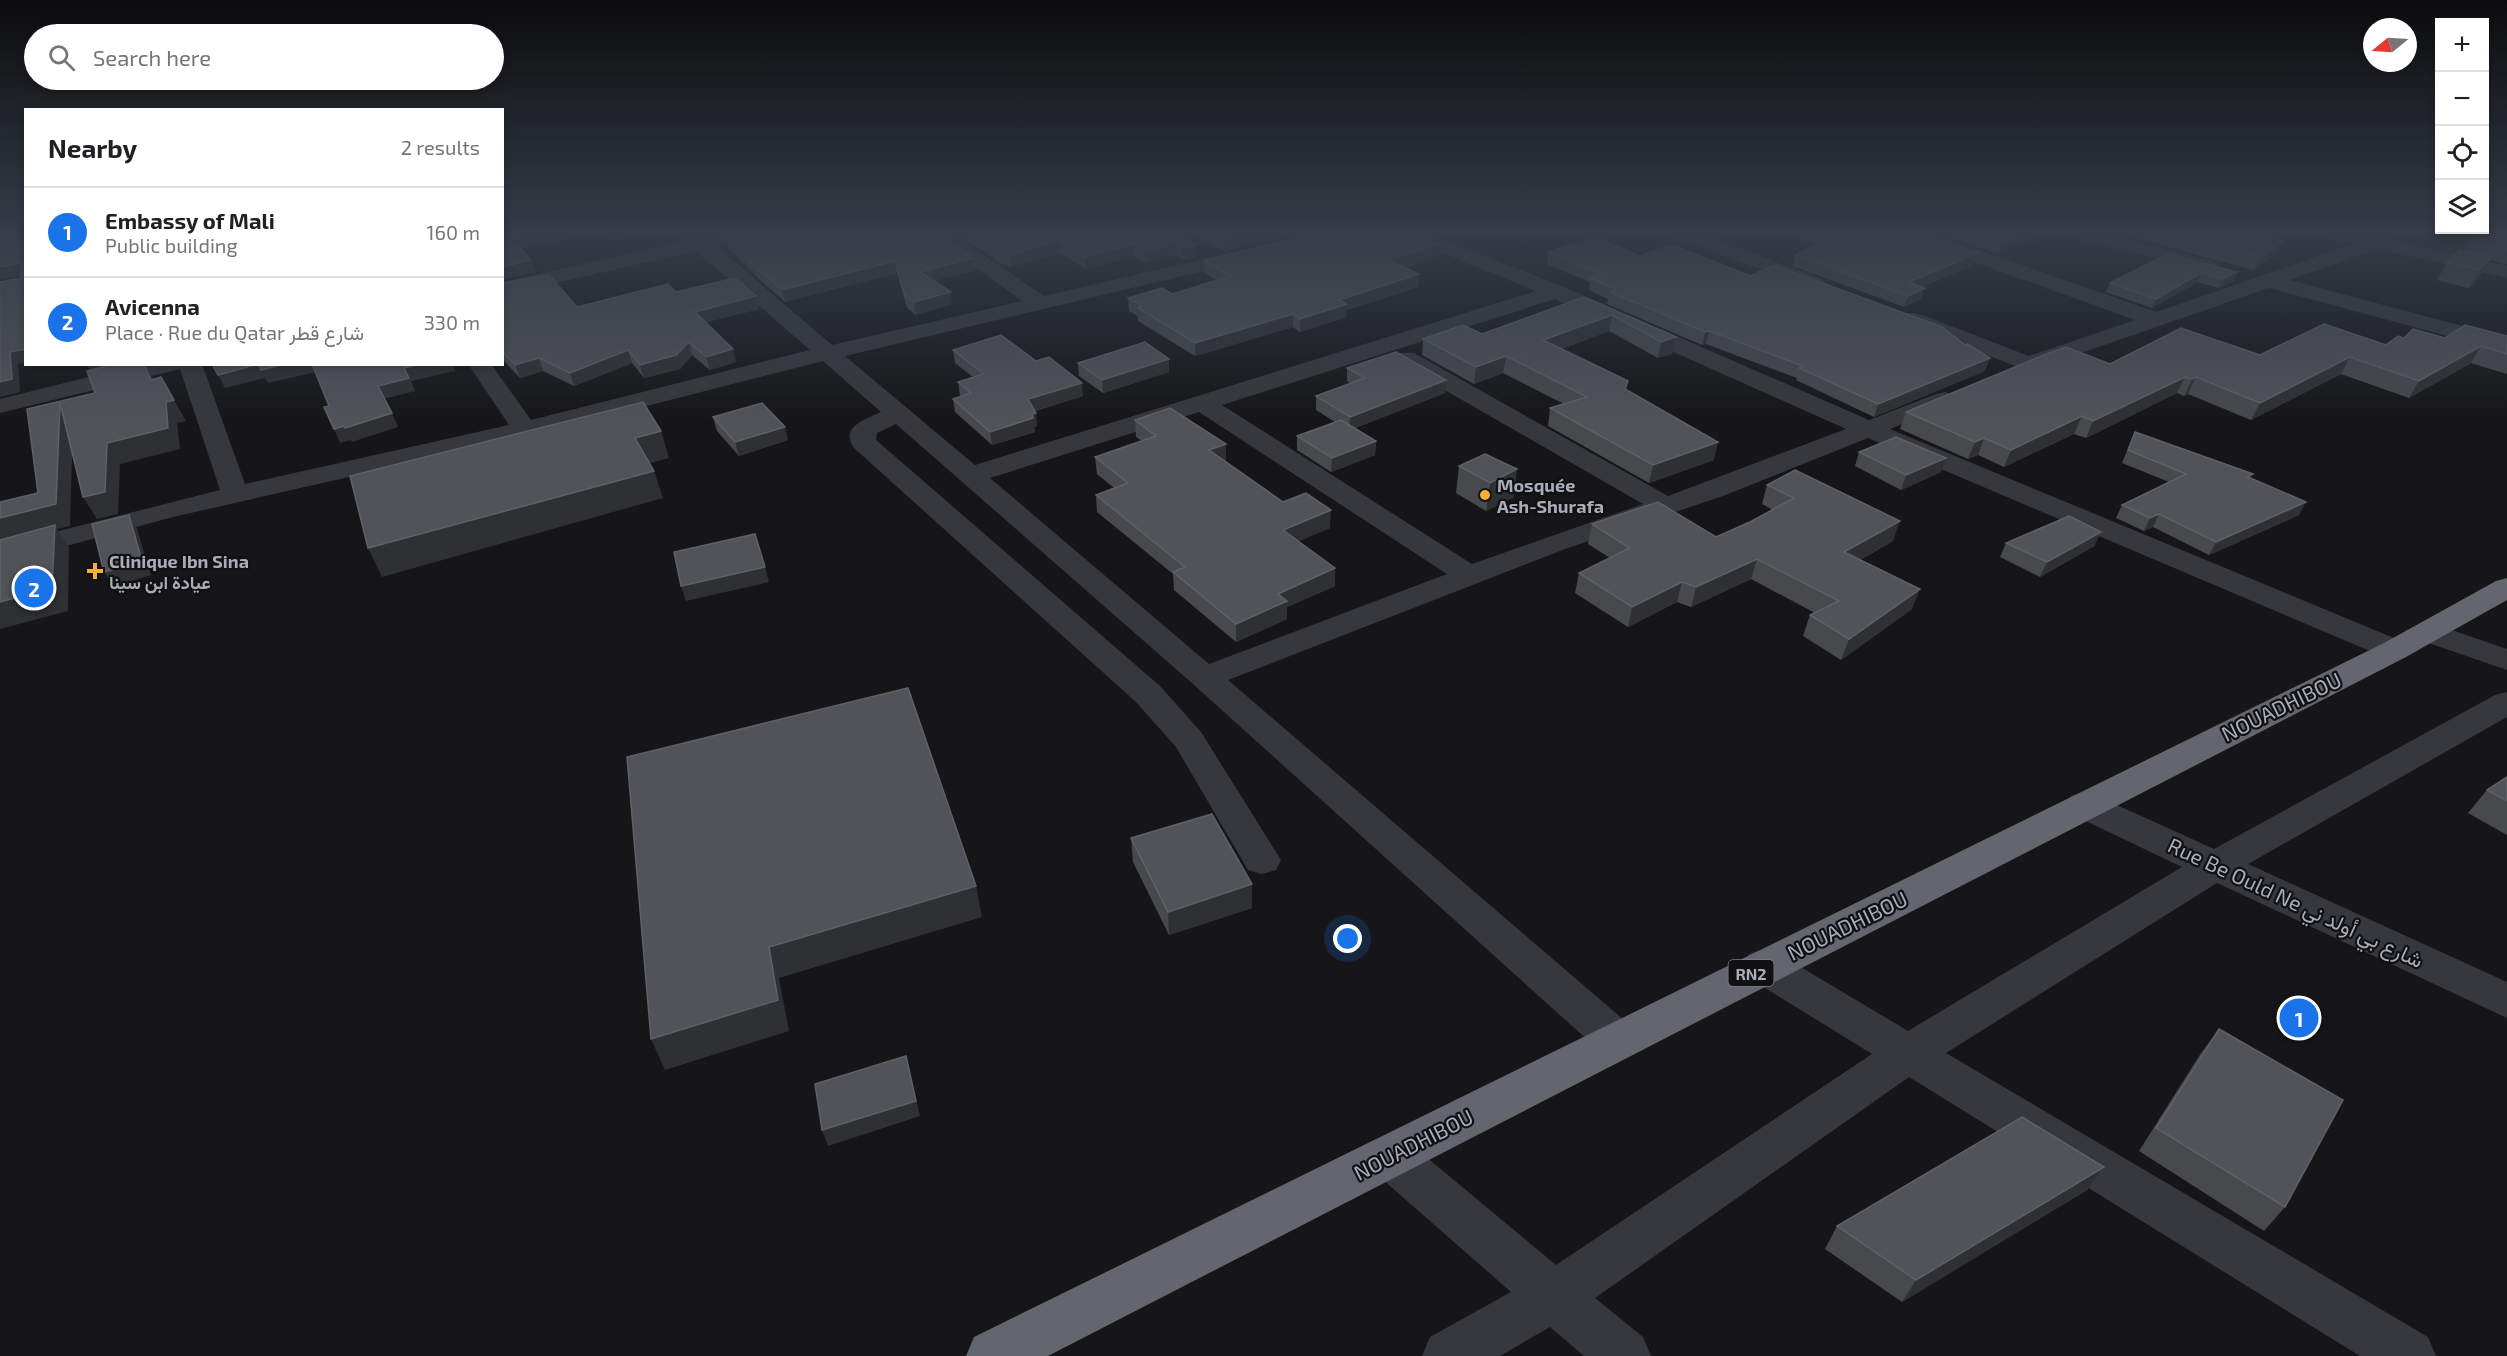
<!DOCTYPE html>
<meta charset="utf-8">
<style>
:root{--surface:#fff;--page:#f2f2f2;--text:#202124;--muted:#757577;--line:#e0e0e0;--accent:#1a73e8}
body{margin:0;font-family:"Exo 2",Vazirmatn,sans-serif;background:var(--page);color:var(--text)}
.controls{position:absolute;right:18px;top:18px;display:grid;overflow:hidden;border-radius:0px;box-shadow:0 3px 9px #0003}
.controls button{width:54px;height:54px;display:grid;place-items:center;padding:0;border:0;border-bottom:2px solid var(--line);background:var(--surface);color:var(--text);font:30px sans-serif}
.compass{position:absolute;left:2363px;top:18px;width:54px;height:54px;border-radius:50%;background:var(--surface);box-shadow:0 3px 9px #0003;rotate:252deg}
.you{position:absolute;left:1348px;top:939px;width:21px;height:21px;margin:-15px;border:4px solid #fff;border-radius:50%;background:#1a73e8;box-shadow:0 0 0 9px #1a73e833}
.badge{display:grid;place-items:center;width:39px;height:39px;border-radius:50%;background:var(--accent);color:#fff;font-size:20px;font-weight:700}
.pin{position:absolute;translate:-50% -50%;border:3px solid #fff;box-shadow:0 2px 6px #0006}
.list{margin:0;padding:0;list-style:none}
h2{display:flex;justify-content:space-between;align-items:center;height:78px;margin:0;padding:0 24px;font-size:26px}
h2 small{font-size:20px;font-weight:400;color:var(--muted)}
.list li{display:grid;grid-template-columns:39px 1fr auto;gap:18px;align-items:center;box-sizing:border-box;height:90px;padding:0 24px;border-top:2px solid var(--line)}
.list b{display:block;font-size:22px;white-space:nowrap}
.list p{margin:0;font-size:20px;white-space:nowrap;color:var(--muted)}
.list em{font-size:20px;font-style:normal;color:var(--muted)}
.icon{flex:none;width:33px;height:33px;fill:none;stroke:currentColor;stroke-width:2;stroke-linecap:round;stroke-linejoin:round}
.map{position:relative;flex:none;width:2507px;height:1356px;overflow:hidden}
.search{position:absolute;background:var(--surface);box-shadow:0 3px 9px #0003;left:24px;top:24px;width:480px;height:66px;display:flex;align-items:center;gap:15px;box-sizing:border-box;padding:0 21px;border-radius:33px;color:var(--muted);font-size:22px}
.panel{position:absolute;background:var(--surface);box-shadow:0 3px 9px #0003;left:24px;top:108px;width:480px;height:258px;border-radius:0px}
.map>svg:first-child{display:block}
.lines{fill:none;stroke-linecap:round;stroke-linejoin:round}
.minor{fill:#37383d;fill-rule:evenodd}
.highway{fill:#63666e;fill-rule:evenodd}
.wall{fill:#47494d}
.shaded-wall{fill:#2f3033}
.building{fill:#525359;stroke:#5f6168;stroke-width:1.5}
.poi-dot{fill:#f2b134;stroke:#111113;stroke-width:2}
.labels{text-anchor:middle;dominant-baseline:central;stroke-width:4.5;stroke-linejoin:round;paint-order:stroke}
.shield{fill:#111113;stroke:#7b7e86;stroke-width:1.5}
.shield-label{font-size:16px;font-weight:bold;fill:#a8adb8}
.poi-label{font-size:18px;font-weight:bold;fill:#a8adb8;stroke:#111113;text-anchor:start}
.near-street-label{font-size:21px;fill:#a8adb8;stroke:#111113}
</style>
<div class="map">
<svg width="2507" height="1356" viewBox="0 0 2507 1356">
<rect width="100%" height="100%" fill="#161618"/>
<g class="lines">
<!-- minor -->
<g class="minor">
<path d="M 677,232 L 699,232 L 704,237 L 726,232 L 761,232 L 758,236 L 716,246 L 832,345 L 1022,301 L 927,232 L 950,232 L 1044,296 L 1247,249 L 1254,251 L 1257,255 L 1254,259 L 845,356 L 975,465 L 1536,291 L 1400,236 L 1397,232 L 1424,232 L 1564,287 L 1869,420 L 1936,394 L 1945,392 L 1954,394 L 1957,399 L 1954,404 L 1890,429 L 2406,643 L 2411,650 L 2406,657 L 2395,660 L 2384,657 L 1868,438 L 1723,496 L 1565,549 L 1228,680 L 1632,1027 L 1639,1040 L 1632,1053 L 1617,1058 L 1602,1053 L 1193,684 L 896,424 L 877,433 L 876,440 L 1160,686 L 1201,732 L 1281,860 L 1276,870 L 1262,874 L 1248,870 L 1176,747 L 1136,702 L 854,448 C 839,427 866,419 881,412 L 823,361 L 525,437 L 173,517 L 0,564 L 0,546 L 220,490 L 180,369 L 0,413 L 0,399 L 141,364 L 202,364 L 245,484 L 509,425 L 468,364 L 491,364 L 531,420 L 810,350 L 696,251 L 502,295 L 502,282 L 686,241 ZM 1555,299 L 1846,429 L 1668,496 L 1414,353 L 1398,353 L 1394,358 L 1398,363 L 1643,504 L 1472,564 L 1222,405 ZM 1199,412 L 1447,574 L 1209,664 L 990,478 Z"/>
<polygon points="1667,232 1695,232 1820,278 1824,282 1820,286 1806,286 1670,236"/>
<polygon points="1900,232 1928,232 2156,312 2354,244 2322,236 2319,232 2355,232 2370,235 2374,232 2395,232 2389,239 2507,266 2507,278 2377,249 2290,280 2507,338 2507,352 2269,288 2029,371 1901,323 1898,318 1901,313 1917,313 2029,356 2135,320 1903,236"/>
<polygon points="2065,232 2098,232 2216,262 2219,266 2216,270 2209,272 2068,236"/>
<polygon points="2428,622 2507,649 2507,670 2417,639 2412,632 2417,625"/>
<polygon points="2507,692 2507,717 2248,864 2507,982 2507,1018 2217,883 1946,1053 2428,1337 2436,1356 2360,1356 1909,1077 1595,1298 1643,1337 1651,1356 1584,1356 1550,1327 1500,1356 1422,1356 1430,1337 1511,1292 1373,1171 1366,1156 1373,1141 1390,1135 1407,1141 1556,1265 1872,1054 1749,978 1743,966 1749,954 1764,949 1779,954 1908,1031 2182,867 2071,814 2066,805 2071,796 2084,792 2097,796 2214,849 2495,695"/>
</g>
<!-- highway -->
<polygon class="highway" points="2507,578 2507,600 2406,657 1048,1356 966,1356 974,1337 2384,643 2496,581"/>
</g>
<!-- wall -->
<g class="wall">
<polygon points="605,232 648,232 613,240"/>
<polygon points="966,232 1170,232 1196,257 1183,260 1175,255 1146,263 1134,256 1086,269 1060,253 1011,267 1000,263 967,241"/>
<polygon points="1187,232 1307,232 1224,251"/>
<polygon points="1430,232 1453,232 1440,236"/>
<polygon points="1783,232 1918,232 1978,253 1975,264 1922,287 1921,299 1904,307 1793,266 1795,255 1817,244"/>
<polygon points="1934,232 2033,232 2031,237 1998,254"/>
<polygon points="2119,232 2247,232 2278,253 2254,270 2186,252"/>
<polygon points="2507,232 2507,264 2490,260 2481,275 2469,288 2437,280 2447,262 2465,251 2470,242 2486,234"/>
<polygon points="724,234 974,258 976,270 933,281 952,304 916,315 907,308 897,273 785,302 759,279 727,246"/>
<polygon points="1440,244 1439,257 1404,268 1419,274 1418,287 1347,310 1346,317 1300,332 1293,327 1195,356 1138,321 1138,316 1129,311 1128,298 1172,294 1217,280 1204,273 1203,260"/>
<polygon points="1549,252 1640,256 1985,371 1874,417 1796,380 1797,378 1706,344 1702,345 1607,304 1608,299 1589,290 1590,282 1547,264"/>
<polygon points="2168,254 2237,272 2233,282 2218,288 2198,282 2152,308 2106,292 2110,283"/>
<polygon points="502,283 577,307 676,292 756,296 759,309 706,322 736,362 710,370 692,355 680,369 644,378 632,363 574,386 543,371 520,378 502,359"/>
<polygon points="1584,297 1676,337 1672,354 1658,358 1609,331 1562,349 1627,390 1714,460 1649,483 1548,426 1550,408 1564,404 1503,373 1474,384 1422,355 1423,339 1482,334"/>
<polygon points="2507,336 2507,374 2471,363 2409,398 2341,374 2251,420 2188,394 2184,396 2177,393 2086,438 2074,434 2004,467 1978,455 1968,459 1900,429 1906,412 2110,364 2260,355 2386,345 2404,338 2445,338"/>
<polygon points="953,350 1083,396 1035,411 1037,426 1034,427 1035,432 992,445 955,412 953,399 961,396 960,395 958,382 973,377 955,363"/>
<polygon points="1078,363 1169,372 1103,393 1079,376"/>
<polygon points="1347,368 1445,393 1355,428 1376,441 1375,455 1331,472 1297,450 1297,436 1335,422 1316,410 1316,396 1351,384 1347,381"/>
<polygon points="713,417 788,440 739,456 717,431"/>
<polygon points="1135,420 1226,444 1225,461 1283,502 1330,528 1298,541 1335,568 1335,586 1287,607 1287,619 1236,642 1174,590 1173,574 1097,512 1096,495 1114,488 1097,474 1095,457 1142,441 1136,437"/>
<polygon points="2135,432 2251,478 2299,515 2209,555 2153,527 2144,531 2116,518 2122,505 2169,482 2122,463"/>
<polygon points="1859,452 1941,472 1901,490 1855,466"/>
<polygon points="1459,466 1514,497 1486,511 1456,493"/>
<polygon points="1767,485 1893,541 1860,560 1912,609 1841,660 1803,636 1810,615 1815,613 1751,579 1691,607 1677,602 1628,627 1575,593 1579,573 1610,558 1588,544 1592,524 1716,537 1750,522 1773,510 1762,504"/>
<polygon points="2101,532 2094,546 2040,577 2000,557 2006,543"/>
<polygon points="2507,777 2507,835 2468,813 2487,790"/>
<polygon points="1131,838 1252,884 1252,908 1169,935 1133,862"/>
<polygon points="2219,1029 2285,1207 2264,1231 2139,1151 2201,1053"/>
<polygon points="2104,1167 2087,1190 1902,1302 1825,1249 1837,1226"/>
</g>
<!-- shaded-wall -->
<g class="shaded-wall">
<polygon points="538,232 597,232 515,249 511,238"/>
<polygon points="610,232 648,232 613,240"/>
<polygon points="1254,232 1307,232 1224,251 1224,238"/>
<polygon points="1441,232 1453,232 1440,236"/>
<polygon points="2024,232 2033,232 2031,237 1998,254 2002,243"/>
<polygon points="1059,241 1060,253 1011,267 1009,255"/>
<polygon points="2284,241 2278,253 2254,270 2260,258"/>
<polygon points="1174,243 1175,255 1146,263 1145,251"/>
<polygon points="1133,244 1134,256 1086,269 1085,257"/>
<polygon points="1440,244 1439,257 1388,273 1389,260"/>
<polygon points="1196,245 1196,257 1183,260 1182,248"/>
<polygon points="1978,253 1975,264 1906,294 1909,282"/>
<polygon points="2492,257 2481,275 2469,288 2479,270"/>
<polygon points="974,258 976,270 921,284 920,272"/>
<polygon points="531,260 536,272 502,280 502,267"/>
<polygon points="895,261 897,273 785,302 782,290"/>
<polygon points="21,263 26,275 0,279 0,267"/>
<polygon points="2202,272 2198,282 2152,308 2156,299"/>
<polygon points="2237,272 2233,282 2218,288 2222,279"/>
<polygon points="1419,274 1418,287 1347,310 1346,317 1300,332 1300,319 1339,300"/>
<polygon points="1925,288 1921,299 1904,307 1908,296"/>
<polygon points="951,292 952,304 916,315 914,302"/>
<polygon points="756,296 759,309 699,324 695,312"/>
<polygon points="1293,314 1293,327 1195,356 1195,343"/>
<polygon points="1612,315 1609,331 1541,357 1543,340"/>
<polygon points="1709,331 1706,344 1702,345 1705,332"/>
<polygon points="1676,337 1672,354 1658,358 1661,342"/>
<polygon points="689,342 692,355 680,369 644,378 640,365"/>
<polygon points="2481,346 2471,363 2409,398 2419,381"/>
<polygon points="26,349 26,363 18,364 20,392 0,397 0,382 10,352"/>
<polygon points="733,349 736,362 710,370 706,357"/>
<polygon points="628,350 632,363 574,386 570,373"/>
<polygon points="1506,356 1503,373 1474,384 1476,367"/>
<polygon points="2350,357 2341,374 2251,420 2260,403"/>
<polygon points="539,358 543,371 520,378 515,365"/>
<polygon points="1990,358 1985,371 1874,417 1878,404"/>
<polygon points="1169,359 1169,372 1103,393 1102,380"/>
<polygon points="87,364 133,364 92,374"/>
<polygon points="144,364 153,378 163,400 151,380"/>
<polygon points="259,364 313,364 316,372 268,383 265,378 225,388 218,375"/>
<polygon points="420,364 452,364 455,371 411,381 415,391 383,399 378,386 404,368"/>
<polygon points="2185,377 2177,393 2086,438 2093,421"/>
<polygon points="2196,377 2188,394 2184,396 2192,379"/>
<polygon points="1446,380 1445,393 1349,430 1350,417"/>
<polygon points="1082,383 1083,396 1030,412 1028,399"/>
<polygon points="174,400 186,421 177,423 180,449 120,464 118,514 97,519 83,497 107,443 166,402"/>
<polygon points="60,403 73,424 70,526 57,529 69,547 68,611 0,629 0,518 56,504"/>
<polygon points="392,413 398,427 352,442 351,440 340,443 334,429"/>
<polygon points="1036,413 1037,426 1034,427 1035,432 992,445 990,432"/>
<polygon points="2082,416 2074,434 2004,467 2011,450"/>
<polygon points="785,427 788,440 739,456 735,442"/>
<polygon points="661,431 669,458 643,465 635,438"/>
<polygon points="1984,438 1978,455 1968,459 1975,442"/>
<polygon points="1376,441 1375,455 1331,472 1332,458"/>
<polygon points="1718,442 1714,460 1649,483 1653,465"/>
<polygon points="1226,444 1226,461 1210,467 1209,450"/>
<polygon points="1946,458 1941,472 1901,490 1906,475"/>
<polygon points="1517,469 1514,497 1486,511 1490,483"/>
<polygon points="654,471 663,498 382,577 368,548"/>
<polygon points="2306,502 2299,515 2209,555 2216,542"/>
<polygon points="1331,510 1330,528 1283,548 1283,530"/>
<polygon points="2159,514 2153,527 2144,531 2150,518"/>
<polygon points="129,515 137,529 151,575 114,587 104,572"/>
<polygon points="1900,521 1893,541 1837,572 1844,552"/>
<polygon points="2101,532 2094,546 2040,577 2047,562"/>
<polygon points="1757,559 1751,579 1691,607 1696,587"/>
<polygon points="765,567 769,582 686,601 681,586"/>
<polygon points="1335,568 1335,586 1287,607 1287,619 1236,642 1236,624 1278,594"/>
<polygon points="1682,582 1677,602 1628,627 1632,607"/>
<polygon points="1920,589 1912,609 1841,660 1849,639"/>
<polygon points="1252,884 1252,908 1169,935 1168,912"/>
<polygon points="976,886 982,917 779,978 789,1031 665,1070 651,1039 769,947"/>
<polygon points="906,1056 920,1116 828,1146 822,1130"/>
<polygon points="2104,1167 2087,1190 1902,1302 1916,1280"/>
</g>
<!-- building -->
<g class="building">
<polygon points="0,232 26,232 26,349 10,352 12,379 0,382 0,282 21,278 21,263 0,267"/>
<polygon points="502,232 538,232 511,238 531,260 502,267"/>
<polygon points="734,232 937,232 974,258 920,272 951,292 914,302 905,296 895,261 782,290 756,268 724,234"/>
<polygon points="970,232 1170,232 1196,245 1182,248 1174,243 1145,251 1133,244 1085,257 1059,241 1009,255 999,251"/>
<polygon points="1211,232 1254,232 1224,238"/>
<polygon points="1325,232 1413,232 1440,244 1389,260 1419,274 1339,300 1347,304 1300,319 1293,314 1195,343 1138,308 1142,306 1128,298 1162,288 1172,294 1231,276 1203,260"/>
<polygon points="1817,232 1918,232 1978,253 1909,282 1925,288 1908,296 1795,255 1831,237"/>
<polygon points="1969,232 2024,232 2002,243"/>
<polygon points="2161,232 2247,232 2284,241 2260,258 2191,241"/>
<polygon points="2487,232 2507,232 2507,250 2470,242 2480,233 2486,234"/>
<polygon points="1594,237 1640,256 1672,245 1751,276 1774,265 1942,327 1965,345 1968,344 1990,358 1878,404 1799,368 1803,366 1709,331 1705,332 1610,292 1616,289 1590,278 1601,274 1549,252"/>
<polygon points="2460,250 2492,257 2479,270 2447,262"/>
<polygon points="2168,254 2237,272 2222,279 2202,272 2156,299 2110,283"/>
<polygon points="549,275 577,307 668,284 676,292 735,278 756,296 695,312 733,349 706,357 689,342 676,355 640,365 628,350 570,373 539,358 515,365 502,351 502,283"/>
<polygon points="1584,297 1676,337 1661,342 1612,315 1543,340 1628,381 1625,389 1718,442 1653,465 1550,408 1587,397 1506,356 1476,367 1423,339 1463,325 1482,334"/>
<polygon points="2324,324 2386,345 2398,336 2404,338 2413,329 2445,338 2465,325 2507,336 2507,354 2481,346 2419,381 2350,357 2260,403 2196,377 2192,379 2185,377 2093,421 2082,416 2011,450 1984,438 1975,442 1906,412 2044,355 2066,347 2110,364 2181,328 2260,355"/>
<polygon points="1001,335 1036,361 1049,357 1082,383 1028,399 1036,413 1032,414 1033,418 990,432 953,399 971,393 958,382 984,374 953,350"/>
<polygon points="1145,342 1169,359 1102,380 1078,363"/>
<polygon points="1396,352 1446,380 1350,417 1316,396 1365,378 1347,368"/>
<polygon points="114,364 144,364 151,380 161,377 174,400 166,402 168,428 107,443 105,492 83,497 60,403 56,504 0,518 0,502 38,493 27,409 95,393 87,371"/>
<polygon points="212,364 259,364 218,375"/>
<polygon points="259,364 285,364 261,370"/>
<polygon points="312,364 420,364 404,368 409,378 378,386 392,413 345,428 344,426 334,429 324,407 329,406"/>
<polygon points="643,402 661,431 635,438 654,471 368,548 350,476"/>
<polygon points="762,403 785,427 735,442 713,417"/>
<polygon points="1170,408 1226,444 1209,450 1283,502 1306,493 1331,510 1283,530 1335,568 1278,594 1287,601 1236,624 1173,572 1185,567 1096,495 1128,483 1095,457 1156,436 1135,420"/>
<polygon points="1341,420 1376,441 1332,458 1297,436"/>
<polygon points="2135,432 2253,474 2248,477 2306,502 2216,542 2159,514 2150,518 2122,505 2186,474 2128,450"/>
<polygon points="1896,437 1946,458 1906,475 1859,452"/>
<polygon points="1485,454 1517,469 1490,483 1459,466"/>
<polygon points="1795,470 1900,521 1844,552 1920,589 1849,639 1810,615 1839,601 1757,559 1696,587 1682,582 1632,607 1579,573 1630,548 1592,524 1658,502 1716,537 1750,522 1794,498 1767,485"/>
<polygon points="129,515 142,561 104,572 92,524"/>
<polygon points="2069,516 2101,532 2047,562 2006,543"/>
<polygon points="55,525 52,588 0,602 0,540"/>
<polygon points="755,534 765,567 681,586 674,552"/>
<polygon points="908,688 976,886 769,947 778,1000 651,1039 627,757"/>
<polygon points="2507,777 2507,801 2487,790"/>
<polygon points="1212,814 1252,884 1168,912 1131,838"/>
<polygon points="2219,1029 2343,1100 2285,1207 2156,1128"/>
<polygon points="906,1056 916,1101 822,1130 815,1084"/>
<polygon points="2022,1117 2104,1167 1916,1280 1837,1226"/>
</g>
<!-- sky -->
<linearGradient id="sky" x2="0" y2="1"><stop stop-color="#0c0c0d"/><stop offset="0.55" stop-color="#363c48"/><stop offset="1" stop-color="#363c48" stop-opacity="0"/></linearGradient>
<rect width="2507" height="422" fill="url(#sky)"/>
<!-- markers -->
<g class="poi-dot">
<circle cx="1485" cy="495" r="6"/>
<path d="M92 562h6v6h6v6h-6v6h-6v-6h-6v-6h6z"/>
</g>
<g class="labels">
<!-- shield labels -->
<rect class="shield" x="1728.5" y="960" width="45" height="26" rx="4.5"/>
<g class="shield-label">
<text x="1751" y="973">RN2</text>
</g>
<!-- poi labels -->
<g class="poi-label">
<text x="1497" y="485">Mosquée<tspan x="1497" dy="21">Ash-Shurafa</tspan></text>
<text x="109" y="561">Clinique Ibn Sina<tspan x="109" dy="21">عيادة ابن سينا</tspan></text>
</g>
<!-- near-street labels -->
<g class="near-street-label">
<text transform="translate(2281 706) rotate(-26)">NOUADHIBOU</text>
<text transform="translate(2296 902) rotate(25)">Rue Be Ould Ne شارع بي أولد ني</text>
<text transform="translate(1847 925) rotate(-26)">NOUADHIBOU</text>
<text transform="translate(1413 1144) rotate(-27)">NOUADHIBOU</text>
</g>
</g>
</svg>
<div class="controls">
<button>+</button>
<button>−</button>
<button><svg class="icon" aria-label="locate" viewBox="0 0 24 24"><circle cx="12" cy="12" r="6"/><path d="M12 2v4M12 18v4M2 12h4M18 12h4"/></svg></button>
<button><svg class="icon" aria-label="layers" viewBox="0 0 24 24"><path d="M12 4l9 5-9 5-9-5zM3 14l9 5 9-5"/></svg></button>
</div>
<svg class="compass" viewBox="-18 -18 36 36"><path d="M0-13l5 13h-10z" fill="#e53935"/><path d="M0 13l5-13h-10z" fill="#757577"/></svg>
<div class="you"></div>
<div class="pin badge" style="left:2299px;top:1018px">1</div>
<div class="pin badge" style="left:34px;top:588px">2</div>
<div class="search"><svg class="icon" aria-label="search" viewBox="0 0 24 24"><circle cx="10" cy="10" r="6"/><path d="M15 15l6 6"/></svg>Search here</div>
<section class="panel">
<h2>Nearby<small>2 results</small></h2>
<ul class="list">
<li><span class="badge">1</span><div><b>Embassy of Mali</b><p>Public building</p></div><em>160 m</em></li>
<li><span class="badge">2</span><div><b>Avicenna</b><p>Place · Rue du Qatar شارع قطر</p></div><em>330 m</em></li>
</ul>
</section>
</div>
